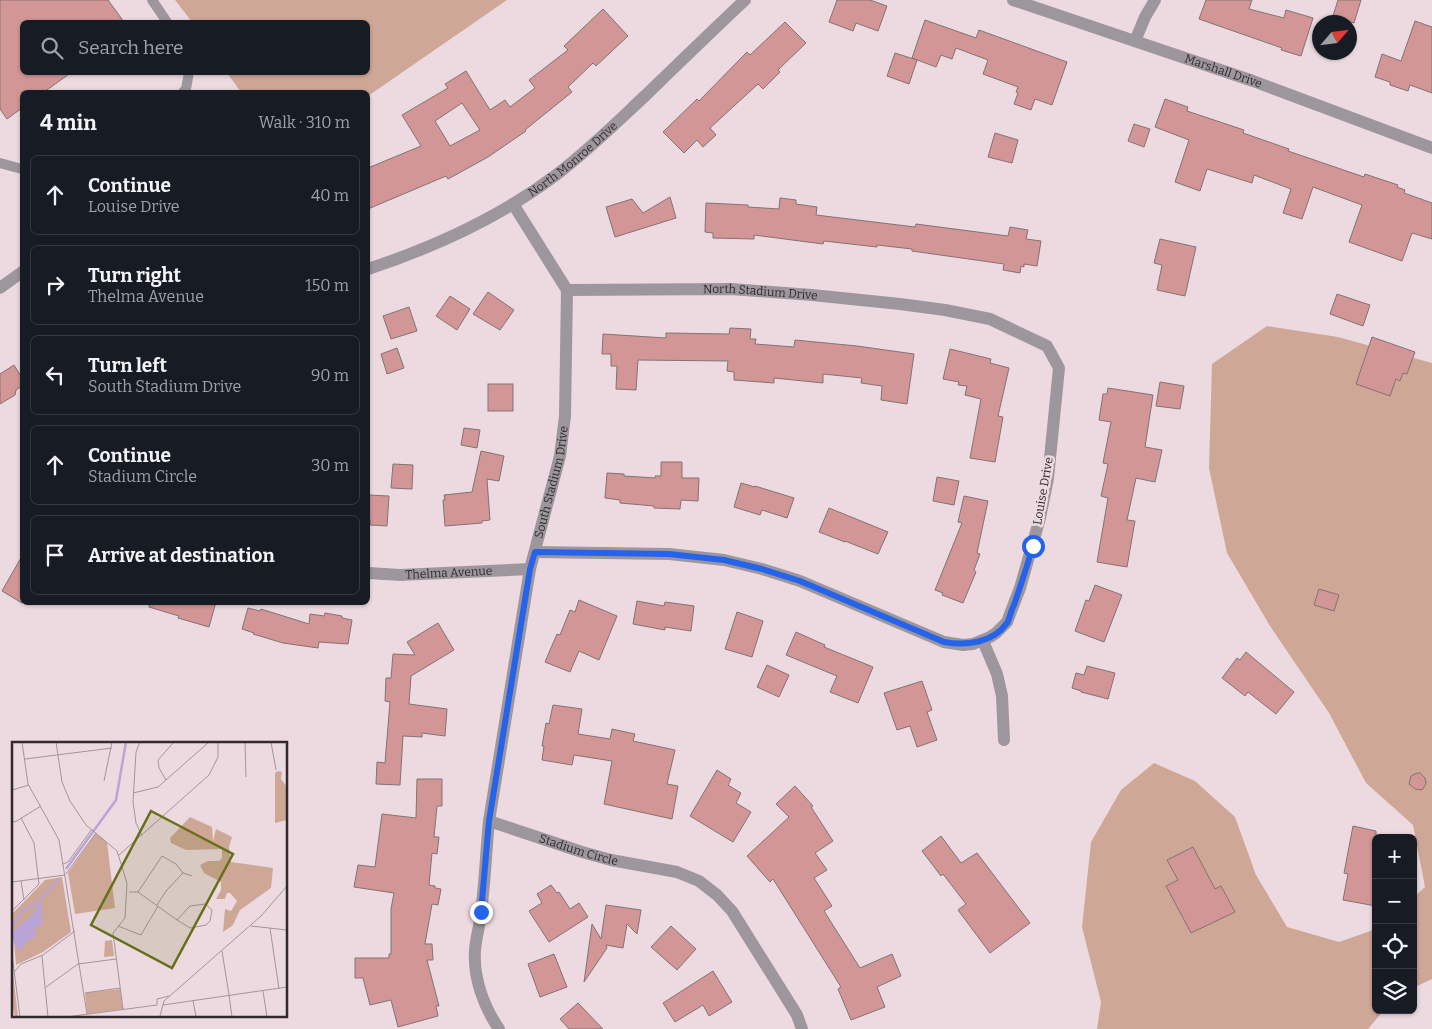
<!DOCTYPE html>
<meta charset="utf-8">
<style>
:root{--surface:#171b24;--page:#20242c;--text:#f1f3f6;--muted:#9ea1a6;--line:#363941}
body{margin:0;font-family:Bitter,serif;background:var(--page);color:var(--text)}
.controls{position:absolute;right:15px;bottom:15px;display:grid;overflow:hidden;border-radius:8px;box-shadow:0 1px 4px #0004}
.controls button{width:45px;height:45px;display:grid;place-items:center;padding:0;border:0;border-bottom:1px solid var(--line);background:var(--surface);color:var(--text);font:25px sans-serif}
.compass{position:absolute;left:1312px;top:15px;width:45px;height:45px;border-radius:50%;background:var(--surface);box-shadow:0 1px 4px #0004;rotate:62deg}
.stop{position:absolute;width:15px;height:15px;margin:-11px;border:4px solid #2563eb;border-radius:50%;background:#fff}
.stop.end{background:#2563eb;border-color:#fff;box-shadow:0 1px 5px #0008}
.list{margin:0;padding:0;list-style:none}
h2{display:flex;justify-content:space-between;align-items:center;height:65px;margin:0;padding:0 20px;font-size:21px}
h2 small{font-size:16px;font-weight:400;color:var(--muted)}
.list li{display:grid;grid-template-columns:32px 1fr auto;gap:15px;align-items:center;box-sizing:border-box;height:80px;margin:0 10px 10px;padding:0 10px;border:1px solid var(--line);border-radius:8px}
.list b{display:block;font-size:19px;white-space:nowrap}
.list p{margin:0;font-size:16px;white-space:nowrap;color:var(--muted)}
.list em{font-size:16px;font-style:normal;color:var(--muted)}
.icon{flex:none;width:28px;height:28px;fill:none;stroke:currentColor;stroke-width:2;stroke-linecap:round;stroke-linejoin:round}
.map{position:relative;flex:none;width:1432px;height:1029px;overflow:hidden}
.search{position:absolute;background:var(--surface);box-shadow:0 1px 4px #0004;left:20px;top:20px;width:350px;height:55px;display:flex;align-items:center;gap:12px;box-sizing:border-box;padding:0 18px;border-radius:8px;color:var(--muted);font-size:19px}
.panel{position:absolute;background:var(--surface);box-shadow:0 1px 4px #0004;left:20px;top:90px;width:350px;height:515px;border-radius:8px}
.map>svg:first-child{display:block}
.green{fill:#cea797}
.building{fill:#d29697;stroke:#847272;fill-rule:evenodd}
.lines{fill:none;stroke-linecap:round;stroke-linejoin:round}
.lane{stroke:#9d979d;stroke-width:10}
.street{stroke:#9d979d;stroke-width:12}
.route{stroke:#2563eb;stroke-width:6}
.labels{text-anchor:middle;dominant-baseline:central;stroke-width:5;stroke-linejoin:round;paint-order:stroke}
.street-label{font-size:12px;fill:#322a2d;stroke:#eddae1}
.inset-river{fill:none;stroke:#b9a4d5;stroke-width:2.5}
.inset-road{fill:none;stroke:#a29499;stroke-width:1}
.view{fill:#657019;fill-opacity:0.15;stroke:#657019;stroke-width:2.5}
.inset-edge{fill:none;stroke:#322a2d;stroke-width:2.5}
</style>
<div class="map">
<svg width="1432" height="1029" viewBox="0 0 1432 1029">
<rect width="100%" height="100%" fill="#eddae1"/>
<!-- green -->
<g class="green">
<polygon points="175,0 507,0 368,96 368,92 241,92 227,73 368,72 368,22 192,22"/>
<polygon points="1267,326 1338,337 1432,363 1432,979 1413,988 1413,898 1425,887 1413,825 1366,783 1329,713 1270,626 1227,553 1209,468 1212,364"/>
<polygon points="1154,763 1195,781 1235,817 1256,875 1287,927 1339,942 1376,929 1376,1010 1384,1010 1368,1029 1097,1029 1101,1002 1082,927 1091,842 1121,790"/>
</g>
<!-- building -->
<g class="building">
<polygon points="0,0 108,0 124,22 22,22 22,72 72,72 44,92 22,92 22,108 7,119 0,109"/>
<polygon points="837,0 870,0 887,6 878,31 856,23 853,31 829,22"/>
<polygon points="1206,0 1252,0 1249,9 1284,18 1286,10 1313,18 1301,56 1281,50 1282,48 1199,19"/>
<polygon points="1338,0 1361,0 1354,23 1333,16"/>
<path d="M 603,9 L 628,36 L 596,66 L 593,63 L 568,87 L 572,92 L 525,130 L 526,131 L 488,157 L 448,179 L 446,176 L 368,209 L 368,168 L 421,146 L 402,115 L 448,88 L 445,84 L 466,71 L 490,110 L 505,100 L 510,107 L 535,88 L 529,80 L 568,50 L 564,46 ZM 462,103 L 480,130 L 450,146 L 435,121 Z"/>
<polygon points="925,20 976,38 979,30 1067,62 1052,105 1035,99 1031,110 1014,104 1018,93 1016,92 1018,87 983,74 988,60 956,48 952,59 941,55 936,67 912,58"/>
<polygon points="1415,21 1432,27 1432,93 1410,85 1408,91 1390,85 1390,82 1375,77 1382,54 1401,61"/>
<polygon points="785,22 806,43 778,70 780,72 763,89 758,84 710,128 716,135 703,147 697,140 684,153 663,132 697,99 699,101 747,52 750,55"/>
<polygon points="895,53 917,60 909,84 887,76"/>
<polygon points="1165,99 1188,107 1187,111 1244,130 1243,133 1289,149 1288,151 1364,177 1365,174 1398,185 1397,187 1405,190 1404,193 1432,203 1432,239 1412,233 1402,261 1349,242 1362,205 1313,187 1302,219 1283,213 1291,189 1254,175 1252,183 1207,169 1200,191 1175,182 1189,140 1155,127"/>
<polygon points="1134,124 1150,129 1144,147 1128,141"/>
<polygon points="995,133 1018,140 1012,163 988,157"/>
<polygon points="670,197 676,218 615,237 606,207 632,199 643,213"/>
<polygon points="780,198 796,200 796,204 817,207 816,215 915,227 916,224 1008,236 1010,227 1028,230 1026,239 1041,241 1037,266 1024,264 1024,267 1021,266 1020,273 1003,270 1004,264 912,251 912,249 877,245 877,247 824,241 823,244 754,235 754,239 713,238 713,233 705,232 706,203 748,205 748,207 779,209"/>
<polygon points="1160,239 1196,247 1185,296 1157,290 1162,265 1154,263"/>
<polygon points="488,292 514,310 500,330 473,314"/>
<polygon points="1337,294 1370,305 1363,326 1330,314"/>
<polygon points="450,296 470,309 457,330 436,316"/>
<polygon points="409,307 417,331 391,339 383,316"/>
<polygon points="730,328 751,329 750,339 756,339 755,344 794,347 795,340 857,346 914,354 907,404 881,400 882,386 861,383 862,378 823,374 823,383 774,378 774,383 734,380 734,372 727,371 728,361 638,360 636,390 616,389 617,366 611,366 611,354 602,354 603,334 666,338 666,333 729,334"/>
<polygon points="1372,337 1415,352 1407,374 1403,373 1400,381 1396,379 1390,396 1356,384"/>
<polygon points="397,348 404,368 387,374 381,354"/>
<polygon points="950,349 991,359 990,363 1009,368 998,416 1003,417 995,462 970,458 981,399 965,395 967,386 958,385 959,382 943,379"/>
<polygon points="14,365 22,378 22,386 16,390 15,395 0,404 0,374"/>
<polygon points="1160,382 1184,386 1180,409 1156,406"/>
<rect x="488" y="384" width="25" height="27"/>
<polygon points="1108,388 1153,395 1145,447 1162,450 1155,482 1136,478 1127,520 1135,521 1127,567 1097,562 1108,498 1101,496 1108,464 1103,463 1111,422 1099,420 1103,394 1107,394"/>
<polygon points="464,428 480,430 477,448 461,445"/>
<polygon points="481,451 504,456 499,481 487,479 490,520 482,521 482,523 445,526 443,500 445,500 444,495 472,492"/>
<polygon points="661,462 682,462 682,478 699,478 698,501 681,500 680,509 654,508 654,506 620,503 620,500 605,498 607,473 624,474 624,476 655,478 655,476 661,476"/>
<polygon points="393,464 413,465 412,489 391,488"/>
<polygon points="937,477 959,481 954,505 933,501"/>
<polygon points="741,483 755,487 755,486 794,498 787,518 762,510 760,515 734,507"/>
<polygon points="368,495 389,496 387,526 370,525 370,519 368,519"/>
<polygon points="964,496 988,501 977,553 980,554 974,570 976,572 963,603 942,595 943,593 935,590 962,523 958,522"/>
<polygon points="829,508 888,532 878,554 845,541 845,542 819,532"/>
<polygon points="22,556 22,603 2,591"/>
<polygon points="1095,585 1122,595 1104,642 1075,631 1086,600 1089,601"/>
<polygon points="1319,589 1339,595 1334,611 1314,605"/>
<polygon points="579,600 617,616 599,660 579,651 570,672 545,662 557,634 560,635 570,610 575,612"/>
<polygon points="637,601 664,606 665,602 694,606 691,631 665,627 665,630 633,624"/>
<polygon points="150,602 216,602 209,627 178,618 179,616 149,607"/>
<polygon points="248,608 260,611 261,609 309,624 310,614 324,616 325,613 342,616 342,618 352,620 348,644 319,642 318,648 283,643 253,634 254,633 242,629"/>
<polygon points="737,612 763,621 752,657 725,649"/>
<polygon points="438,623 454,650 411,676 409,704 447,709 445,736 422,733 422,737 403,736 400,785 376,784 377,762 385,763 390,702 385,701 386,678 391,678 393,654 415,655 407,642"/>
<polygon points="796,632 825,645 824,647 873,667 858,703 830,692 837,676 786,655"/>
<polygon points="1246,652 1294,692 1276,714 1248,692 1245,696 1222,678 1237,658 1240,660"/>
<polygon points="767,665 789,675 779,697 757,687"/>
<polygon points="1087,666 1115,673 1108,699 1081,692 1081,691 1072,688 1076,673 1084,675"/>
<polygon points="922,681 932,710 927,712 937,740 917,747 910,726 897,730 884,693"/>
<polygon points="553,705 582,709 578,734 610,739 612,729 635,734 633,741 675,750 667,784 678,786 672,819 604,804 612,761 574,755 572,765 542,760 544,746 542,746 546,723 549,724"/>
<polygon points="717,770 731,779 728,785 741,793 736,803 751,812 733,842 690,816"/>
<polygon points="1417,773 1420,773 1425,778 1426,784 1422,790 1415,789 1409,784 1411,776"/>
<polygon points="417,779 442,779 442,806 437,806 434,837 439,837 437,854 432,853 429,885 435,886 435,888 441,889 438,905 432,904 425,944 432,944 433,960 427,960 439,1006 436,1006 438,1016 398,1027 391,1000 370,1005 363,978 355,978 355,958 389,958 389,954 391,954 391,909 394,893 354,887 358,865 375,867 382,814 416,818"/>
<polygon points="795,786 813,806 811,807 833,841 815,853 827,870 814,878 832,906 824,911 860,968 892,954 901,976 877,987 885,1007 851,1020 838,989 841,987 773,879 770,882 747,856 789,817 776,804"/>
<polygon points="1353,826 1376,831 1376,906 1343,900 1348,874 1344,873"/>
<polygon points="941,836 961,863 977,853 1030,923 990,953 958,910 966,904 943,874 941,876 922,851"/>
<polygon points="1193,847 1215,889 1221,886 1235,912 1191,933 1166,886 1178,880 1167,860"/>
<polygon points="551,885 557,893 559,892 570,909 579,903 588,917 549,942 529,911 542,903 537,894"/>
<polygon points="606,905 641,910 637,934 627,924 623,948 606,945 607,948 584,982 592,924 601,939"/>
<polygon points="671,926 696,949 677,970 651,947"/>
<polygon points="554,954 567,987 540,997 528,964"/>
<polygon points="713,971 732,1002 709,1016 703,1005 675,1022 663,1003"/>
<polygon points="578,1003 603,1029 569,1029 560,1019"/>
</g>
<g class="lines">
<!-- lane -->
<g class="lane">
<polyline points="152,0 167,22"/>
<polyline points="183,92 186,89 189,72"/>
<polyline points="0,163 22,169"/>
</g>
<!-- street -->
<g class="street">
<path id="s1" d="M 1013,0 L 1253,81 L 1432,148"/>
<polyline points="1135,41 1145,17 1155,0"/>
<path id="s2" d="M 513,204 L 567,290 L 731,289 L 812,295 L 900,304 L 945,310 L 990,319 L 1047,346 L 1059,368 L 1048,478 L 1040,518 L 1020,588 L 1007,622 L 996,633 L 990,637 L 973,644 L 963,645 L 944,642 L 800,581 L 762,569 L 724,560 L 669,554 L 535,552"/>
<path id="s3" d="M 368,269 C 435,247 500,217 556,175 C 589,150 617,122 647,94 C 679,63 712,31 745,0"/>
<polyline points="0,288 22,272"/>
<path id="s4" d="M 368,573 L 400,575 L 530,569"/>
<polyline points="983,641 997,674 1002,696 1004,740"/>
<path id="s5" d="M 489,821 L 530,569 L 560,456 L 565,416 L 567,290"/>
<path id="s6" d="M 499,1029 C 484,1007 473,978 475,950 C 476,937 480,925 481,912 C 485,882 486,851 489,821 L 582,852 L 611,860 L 677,872 L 699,881 L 717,895 L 732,911 L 797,1015 L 802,1029"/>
</g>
</g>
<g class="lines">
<!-- route -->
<path class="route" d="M 481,912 L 489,821 L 530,569 L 535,552 L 669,554 L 724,560 L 762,569 L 800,581 L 944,642 C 966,646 993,643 1007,623 C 1010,618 1011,610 1014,605 C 1021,585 1027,566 1033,546"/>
</g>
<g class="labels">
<!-- street labels -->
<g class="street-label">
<text stroke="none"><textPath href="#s1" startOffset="222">Marshall Drive</textPath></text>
<text stroke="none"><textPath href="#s3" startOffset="234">North Monroe Drive</textPath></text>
<text stroke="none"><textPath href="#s2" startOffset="295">North Stadium Drive</textPath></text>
<text stroke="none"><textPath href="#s5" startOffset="345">South Stadium Drive</textPath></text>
<text transform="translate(1043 491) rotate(-80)">Louise Drive</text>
<text stroke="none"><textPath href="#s4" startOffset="81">Thelma Avenue</textPath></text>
<text stroke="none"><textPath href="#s6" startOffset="308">Stadium Circle</textPath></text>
</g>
</g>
<!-- overview -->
<g transform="translate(12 742)">
<rect width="275" height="275" fill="#eddae1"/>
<path d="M 266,29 L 270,30 L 269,37 L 275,45 L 275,78 L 263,81 L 263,31 ZM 178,75 L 200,85 L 201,99 L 204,87 L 220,95 L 217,105 L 219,120 L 261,126 L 259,146 L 228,168 L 221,183 L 211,190 L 213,167 L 219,169 L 225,159 L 218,151 L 215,151 L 213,157 L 204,157 L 209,148 L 209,140 L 192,131 L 188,123 L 196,119 L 207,119 L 210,116 L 210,107 L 174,108 L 159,101 L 158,96 ZM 84,91 L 95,100 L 103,166 L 63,172 L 56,131 ZM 50,135 L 59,190 L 31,210 L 4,223 L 0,172 L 33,138 ZM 100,198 L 102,214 L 92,215 L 93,199 ZM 0,222 L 6,275 L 3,275 L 0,260 ZM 108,247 L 111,267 L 75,272 L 73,251 Z" fill="#cea797"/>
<path d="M 27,161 L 30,162 L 30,183 L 23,186 L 24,195 L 15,199 L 8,209 L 2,202 L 0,190 L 21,172 Z" fill="#b9a4d5"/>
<path class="inset-river" d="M 54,127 L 104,58 L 114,0M 0,185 L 12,167 L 24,162 L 48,136"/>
<path class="inset-road" d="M 10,0 L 16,42 L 47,98 L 75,272M 44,0 L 50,40 L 58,59 L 74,83 L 105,109 L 115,141 L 113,176 L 101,191 L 111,267M 128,0 L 124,10 L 121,60 L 124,81 L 130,94M 233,0 L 234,35M 259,0 L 264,28M 13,17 L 100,6M 154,38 L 147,26 L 146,18 L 162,0M 92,39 L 100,0M 0,48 L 17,43M 121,51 L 146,45 L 197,0M 0,79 L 3,80 L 29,64M 107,113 L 197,33 L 206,15 L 206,0M 51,122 L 56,120 L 80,87M 54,132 L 84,91M 9,139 L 12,158M 0,140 L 53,133M 117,150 L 126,150 L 150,114 L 164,122 L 171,131 L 180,134M 126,150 L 165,178M 193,162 L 200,168 L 198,179 L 194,183 L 178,186 L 165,178 L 178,164 ZM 145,163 L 154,149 L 171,131M 0,169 L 27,142 L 22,101 L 9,76M 106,184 L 129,193 L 146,164M 239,184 L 275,188M 258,186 L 267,247M 210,209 L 217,253M 0,212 L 8,275M 30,214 L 36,275M 2,230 L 9,222 L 31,213 L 63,189M 34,245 L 66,222 L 104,217M 251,249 L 255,275M 73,251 L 108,246M 217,253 L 220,275M 181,258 L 184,275M 145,263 L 145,257 L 157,254M 151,263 L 275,245M 148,274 L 152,259 L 249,174 L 275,144M 54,275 L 145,263"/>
<path class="view" d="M 139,69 L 221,112 L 160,226 L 79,183 Z"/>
<rect width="275" height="275" class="inset-edge"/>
</g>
</svg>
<div class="controls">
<button>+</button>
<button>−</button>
<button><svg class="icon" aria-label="locate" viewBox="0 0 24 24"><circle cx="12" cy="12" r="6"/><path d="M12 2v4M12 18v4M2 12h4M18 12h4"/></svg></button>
<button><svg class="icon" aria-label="layers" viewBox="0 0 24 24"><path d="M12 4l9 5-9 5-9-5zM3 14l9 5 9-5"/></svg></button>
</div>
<svg class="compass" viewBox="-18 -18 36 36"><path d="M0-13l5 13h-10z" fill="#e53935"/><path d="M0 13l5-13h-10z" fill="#9ea1a6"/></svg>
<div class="stop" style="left:1033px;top:546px"></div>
<div class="stop end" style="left:481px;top:912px"></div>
<div class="search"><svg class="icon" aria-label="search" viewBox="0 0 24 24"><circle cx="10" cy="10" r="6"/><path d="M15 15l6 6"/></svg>Search here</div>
<section class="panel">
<h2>4 min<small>Walk · 310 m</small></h2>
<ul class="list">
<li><svg class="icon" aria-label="ahead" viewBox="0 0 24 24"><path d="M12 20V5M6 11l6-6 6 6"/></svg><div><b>Continue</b><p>Louise Drive</p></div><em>40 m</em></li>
<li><svg class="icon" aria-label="right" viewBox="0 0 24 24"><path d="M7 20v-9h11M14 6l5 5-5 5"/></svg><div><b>Turn right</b><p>Thelma Avenue</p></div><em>150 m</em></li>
<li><svg class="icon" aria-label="left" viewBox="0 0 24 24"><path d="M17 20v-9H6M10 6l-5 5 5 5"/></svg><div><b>Turn left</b><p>South Stadium Drive</p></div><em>90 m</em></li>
<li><svg class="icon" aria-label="ahead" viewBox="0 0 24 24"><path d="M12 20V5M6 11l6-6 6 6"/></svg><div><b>Continue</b><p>Stadium Circle</p></div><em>30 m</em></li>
<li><svg class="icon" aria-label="arrive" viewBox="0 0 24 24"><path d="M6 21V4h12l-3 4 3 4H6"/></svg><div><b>Arrive at destination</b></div></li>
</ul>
</section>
</div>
